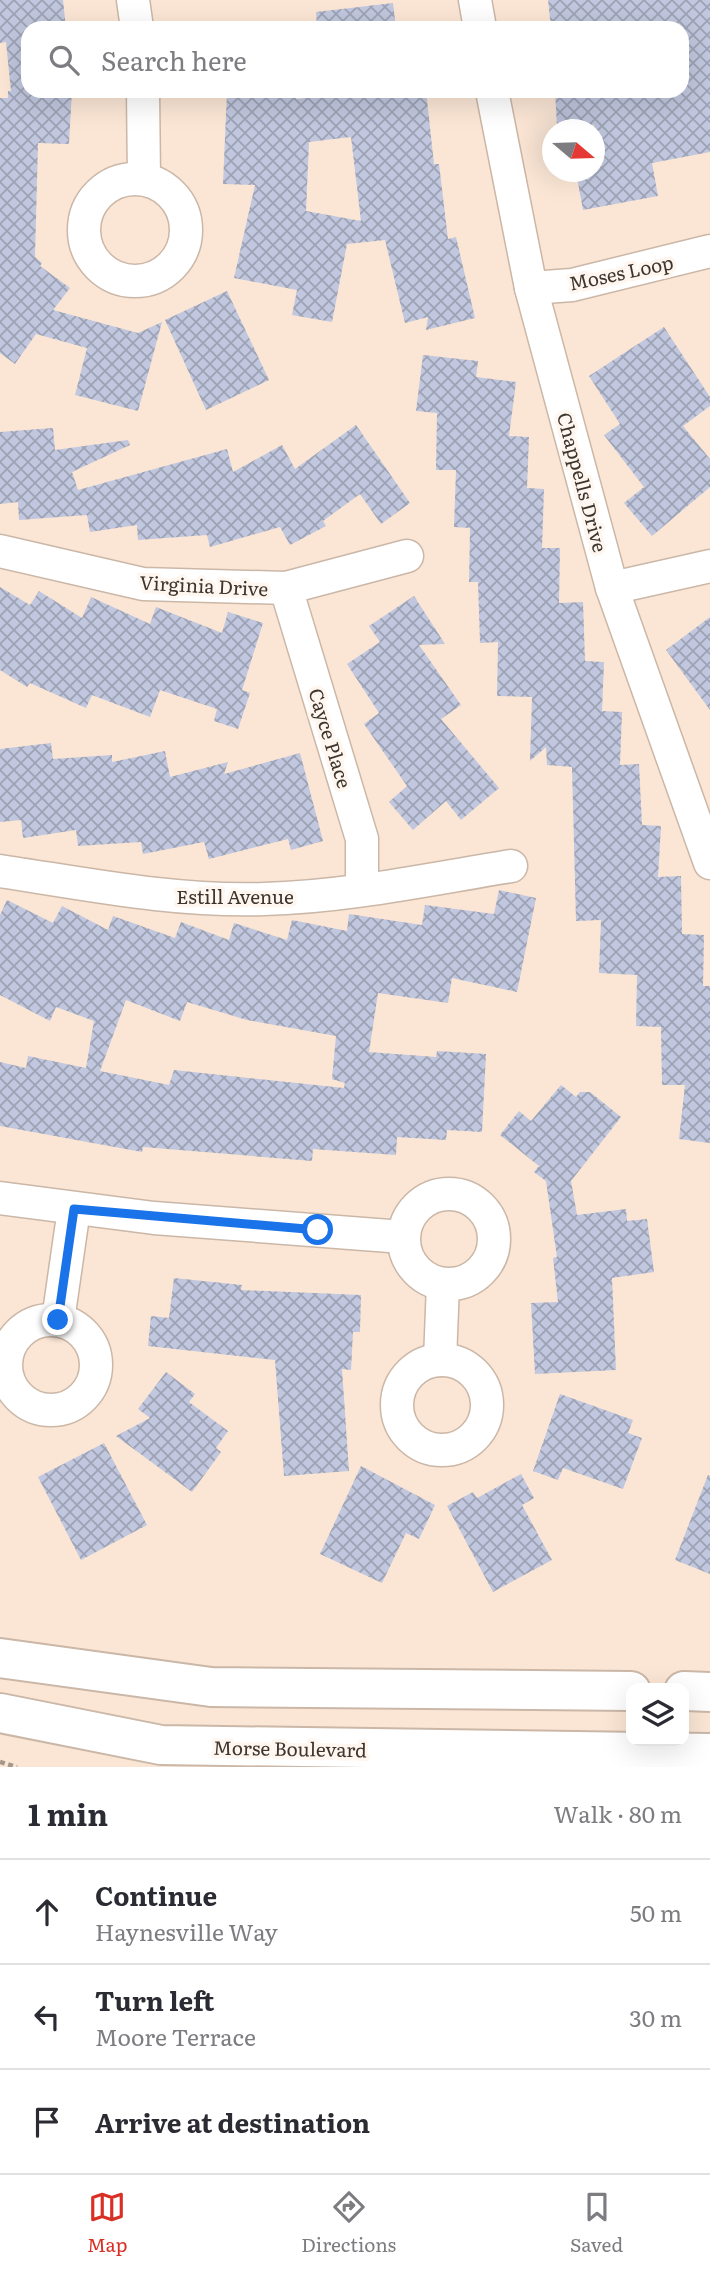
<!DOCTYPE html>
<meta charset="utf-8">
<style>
:root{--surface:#fff;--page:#f7f7f7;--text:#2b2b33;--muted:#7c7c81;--line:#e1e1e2;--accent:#d93025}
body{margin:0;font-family:Literata,serif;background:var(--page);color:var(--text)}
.controls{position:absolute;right:21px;bottom:21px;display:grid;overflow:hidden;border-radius:14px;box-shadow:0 7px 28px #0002}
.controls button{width:63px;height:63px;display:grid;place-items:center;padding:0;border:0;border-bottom:2px solid var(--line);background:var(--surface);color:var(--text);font:35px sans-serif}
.compass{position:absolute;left:542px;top:119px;width:63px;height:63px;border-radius:50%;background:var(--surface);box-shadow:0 7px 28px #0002;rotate:109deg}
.stop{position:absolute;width:21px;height:21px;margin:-16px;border:5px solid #1a73e8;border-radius:50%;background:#fff}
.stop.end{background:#1a73e8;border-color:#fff;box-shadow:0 2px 7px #0008}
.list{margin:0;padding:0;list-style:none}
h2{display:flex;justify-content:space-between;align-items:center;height:91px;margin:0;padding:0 28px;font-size:30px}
h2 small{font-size:23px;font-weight:400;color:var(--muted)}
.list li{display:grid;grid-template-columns:46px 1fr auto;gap:21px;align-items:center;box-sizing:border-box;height:105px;padding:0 28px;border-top:2px solid var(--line)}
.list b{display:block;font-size:26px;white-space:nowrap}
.list p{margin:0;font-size:23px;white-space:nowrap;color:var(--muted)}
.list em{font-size:23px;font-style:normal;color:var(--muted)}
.icon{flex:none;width:38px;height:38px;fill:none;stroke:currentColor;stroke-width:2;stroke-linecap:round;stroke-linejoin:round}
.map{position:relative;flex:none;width:710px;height:1767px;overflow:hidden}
.search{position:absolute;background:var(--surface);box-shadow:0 7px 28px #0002;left:21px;right:21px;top:21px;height:77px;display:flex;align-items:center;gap:18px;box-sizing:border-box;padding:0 24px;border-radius:21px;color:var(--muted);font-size:26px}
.sheet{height:406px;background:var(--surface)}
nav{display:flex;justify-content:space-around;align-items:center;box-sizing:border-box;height:98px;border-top:2px solid var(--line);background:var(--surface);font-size:19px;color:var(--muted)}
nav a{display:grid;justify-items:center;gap:4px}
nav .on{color:var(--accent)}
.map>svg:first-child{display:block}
.building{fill:url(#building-cross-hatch);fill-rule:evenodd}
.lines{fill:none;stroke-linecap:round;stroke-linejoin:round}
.street-casing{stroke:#cbb7a7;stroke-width:35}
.secondary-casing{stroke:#cbb7a7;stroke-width:42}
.path{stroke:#a6978b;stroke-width:4.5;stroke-dasharray:5 3.5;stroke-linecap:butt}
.street{stroke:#fff;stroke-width:32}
.secondary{stroke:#fff;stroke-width:38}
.route{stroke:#1a73e8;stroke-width:9}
.labels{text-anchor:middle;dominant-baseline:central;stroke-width:7;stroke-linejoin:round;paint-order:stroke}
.street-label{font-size:19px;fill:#3d362f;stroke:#fef6ef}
</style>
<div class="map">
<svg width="710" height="1767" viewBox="0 0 710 1767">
<defs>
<pattern id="building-cross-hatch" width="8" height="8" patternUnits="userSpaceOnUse" patternTransform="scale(1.75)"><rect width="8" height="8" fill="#c0c7de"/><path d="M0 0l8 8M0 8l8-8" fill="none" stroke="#9da2b4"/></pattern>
</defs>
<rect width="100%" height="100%" fill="#fbe6d5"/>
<!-- building -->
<g class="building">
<polygon points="0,0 63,0 66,28 28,28 28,91 72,91 69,144 38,143 35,257 42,263 40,266 70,288 53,310 138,333 162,322 138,411 75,395 87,348 36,334 15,364 0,353 0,98 8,98 8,91 11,91 6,42 0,43"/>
<polygon points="548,0 710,0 710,152 652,163 658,196 583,210 576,172 594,172 594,125 557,126 555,91 682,91 682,28 551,28"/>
<polygon points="393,3 396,28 317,28 316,12"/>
<path d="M 227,91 L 297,91 L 296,99 L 372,91 L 426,91 L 434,164 L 439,164 L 448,239 L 456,237 L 475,318 L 426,330 L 428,317 L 405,323 L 385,240 L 347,244 L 332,322 L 292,315 L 297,290 L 234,278 L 255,185 L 223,184 ZM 351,137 L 361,221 L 306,211 L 309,142 Z"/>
<polygon points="227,291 269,380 206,410 165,320"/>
<polygon points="664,327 710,397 710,406 683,426 710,459 710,487 652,536 624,503 644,487 604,435 620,424 589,376"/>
<polygon points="423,355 478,361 476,377 516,382 509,436 529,437 527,488 544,489 542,548 560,548 559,603 583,602 585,661 604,662 602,711 622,712 620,765 639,764 642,825 661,826 658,877 681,876 682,934 704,935 703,986 710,986 710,1143 679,1139 685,1085 662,1085 661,1027 636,1026 637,975 599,973 601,920 576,921 572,767 547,765 546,747 530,761 532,697 497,696 498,642 480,643 478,582 469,582 470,528 454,527 456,470 436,470 437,413 416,411"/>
<polygon points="356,425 410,503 381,524 360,494 323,521 326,526 290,545 280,527 210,547 207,535 138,540 137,525 90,532 87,515 19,520 18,502 0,504 0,432 53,428 55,450 128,440 130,445 72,472 78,490 227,449 233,472 282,445 295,469"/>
<polygon points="0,587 30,605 39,591 82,618 91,597 150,624 156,607 222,633 228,612 263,623 242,690 250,693 238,729 214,721 217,709 160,690 150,717 92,695 86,708 30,683 27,687 0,670"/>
<polygon points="414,596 445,644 419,645 461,705 441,719 499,788 461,820 446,801 413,830 389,802 407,786 364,724 379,713 347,664 380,642 369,626"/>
<polygon points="710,617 710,710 666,650"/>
<polygon points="51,743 53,759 112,755 112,762 165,751 170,777 228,762 224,774 300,753 323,841 291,850 288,839 209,859 204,842 143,854 141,842 78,846 76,830 23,838 21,820 0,822 0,749"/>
<path d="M 499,890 L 536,898 L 517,992 L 452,978 L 448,1003 L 378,993 L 369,1052 L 436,1057 L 437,1051 L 486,1054 L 482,1132 L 447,1130 L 446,1140 L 397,1137 L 396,1155 L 313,1149 L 312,1161 L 143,1147 L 142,1152 L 0,1126 L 0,1062 L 26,1068 L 28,1056 L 86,1068 L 94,1021 L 56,1007 L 50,1021 L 0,995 L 0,915 L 7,900 L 53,923 L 62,906 L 108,930 L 113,916 L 175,938 L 181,922 L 229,940 L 234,923 L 287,940 L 292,920 L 347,931 L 349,914 L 422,925 L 425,905 L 494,914 ZM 126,1000 L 180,1021 L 187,1002 L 247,1020 L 336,1036 L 332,1079 L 345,1083 L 344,1088 L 174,1070 L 169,1085 L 100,1071 Z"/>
<polygon points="561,1085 576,1097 580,1092 590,1092 621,1117 571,1181 577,1215 626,1209 627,1221 647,1219 654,1272 612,1278 616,1370 535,1374 531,1303 558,1302 553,1258 557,1257 546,1181 534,1172 539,1166 500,1135 519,1111 531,1121"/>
<polygon points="174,1278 242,1285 241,1290 361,1295 360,1332 353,1332 351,1370 342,1369 349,1471 284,1476 275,1360 148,1346 151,1316 169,1318"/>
<polygon points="166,1372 195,1394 189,1402 228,1431 216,1448 221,1452 192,1492 116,1436 150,1418 138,1409"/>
<polygon points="560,1394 633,1420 628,1433 642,1438 623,1489 563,1468 558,1480 533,1471"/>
<polygon points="104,1443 147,1525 81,1560 38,1477"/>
<polygon points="361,1466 435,1505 419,1539 406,1533 382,1583 320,1554"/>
<polygon points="521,1474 534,1498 522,1505 552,1560 493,1592 447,1506 473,1492 477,1498"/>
<polygon points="708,1475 710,1476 710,1574 675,1560"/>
</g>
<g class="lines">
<!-- street casing -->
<g class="street-casing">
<g id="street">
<polyline points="133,0 137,28"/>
<polyline points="475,0 480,28"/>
<polyline points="143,91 144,179"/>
<polyline points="492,91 531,288 612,588 710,863"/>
<circle cx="135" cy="230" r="51"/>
<polyline points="531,288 572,285 710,251"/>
<polyline points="0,551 143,584 286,588 407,556"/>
<polyline points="286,588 362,839 362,889"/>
<polyline points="612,588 710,566"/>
<path d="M 0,871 C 87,884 175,902 264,899 C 346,897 430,879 511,866"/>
<circle cx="449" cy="1239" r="45"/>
<polyline points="0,1198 154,1218 403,1237"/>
<circle cx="51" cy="1365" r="45"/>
<polyline points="58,1320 74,1209"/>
<circle cx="442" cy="1405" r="45"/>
<polyline points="440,1360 443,1284"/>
</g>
</g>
<!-- secondary casing -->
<g class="secondary-casing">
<g id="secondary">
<polyline points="0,1658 211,1687 631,1691"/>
<polyline points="684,1691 710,1692"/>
<polyline points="0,1713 161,1745 710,1753"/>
</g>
</g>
<!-- path -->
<polyline class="path" points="0,1762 17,1767"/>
<!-- street -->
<use href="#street" class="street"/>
<!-- secondary -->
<use href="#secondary" class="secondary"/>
</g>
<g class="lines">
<!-- route -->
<polyline class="route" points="58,1320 74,1209 318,1230"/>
</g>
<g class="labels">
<!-- street labels -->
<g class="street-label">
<text transform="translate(621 272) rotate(-12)">Moses Loop</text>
<text transform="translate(583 482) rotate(75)">Chappells Drive</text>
<text transform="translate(204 585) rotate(3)">Virginia Drive</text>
<text transform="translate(331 738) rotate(73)">Cayce Place</text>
<text x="235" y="896">Estill Avenue</text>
<text transform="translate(290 1748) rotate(1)">Morse Boulevard</text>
</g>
</g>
</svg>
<div class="controls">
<button><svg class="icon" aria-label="layers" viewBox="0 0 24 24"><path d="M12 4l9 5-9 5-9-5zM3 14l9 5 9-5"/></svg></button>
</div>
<svg class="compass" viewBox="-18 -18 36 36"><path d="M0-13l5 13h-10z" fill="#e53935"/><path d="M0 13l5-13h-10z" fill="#7c7c81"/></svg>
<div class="stop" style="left:318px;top:1230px"></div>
<div class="stop end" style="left:58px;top:1320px"></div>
<div class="search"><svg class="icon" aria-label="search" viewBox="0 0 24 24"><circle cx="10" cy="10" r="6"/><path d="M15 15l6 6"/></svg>Search here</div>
</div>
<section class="sheet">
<h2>1 min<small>Walk · 80 m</small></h2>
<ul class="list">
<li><svg class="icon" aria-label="ahead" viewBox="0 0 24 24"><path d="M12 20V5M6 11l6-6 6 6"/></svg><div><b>Continue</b><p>Haynesville Way</p></div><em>50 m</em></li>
<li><svg class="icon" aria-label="left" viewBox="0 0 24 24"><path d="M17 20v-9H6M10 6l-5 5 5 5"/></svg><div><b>Turn left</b><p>Moore Terrace</p></div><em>30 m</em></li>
<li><svg class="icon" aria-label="arrive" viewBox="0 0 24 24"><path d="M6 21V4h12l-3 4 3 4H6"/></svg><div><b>Arrive at destination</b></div></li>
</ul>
</section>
<nav>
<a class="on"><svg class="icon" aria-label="map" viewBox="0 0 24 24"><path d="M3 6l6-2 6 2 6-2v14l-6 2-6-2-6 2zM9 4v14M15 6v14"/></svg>Map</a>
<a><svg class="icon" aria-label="directions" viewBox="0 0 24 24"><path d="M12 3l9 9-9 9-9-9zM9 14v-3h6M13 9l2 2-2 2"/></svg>Directions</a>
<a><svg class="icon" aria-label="saved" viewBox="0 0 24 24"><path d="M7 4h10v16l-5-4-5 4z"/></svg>Saved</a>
</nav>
